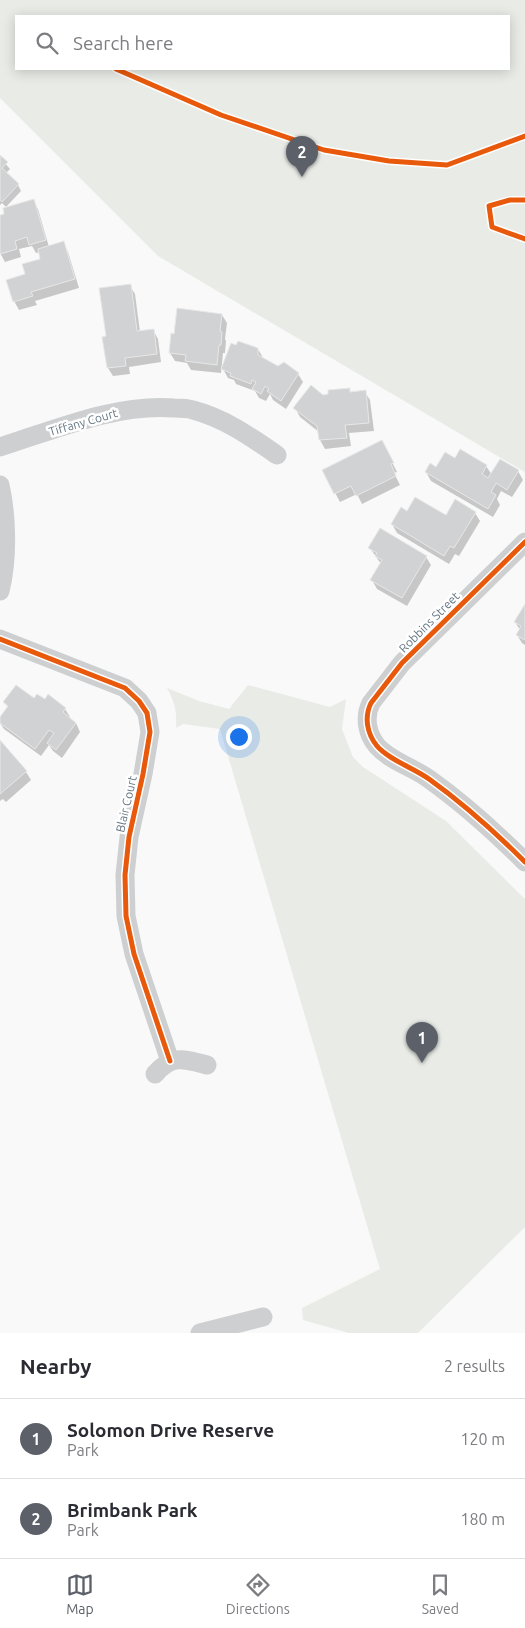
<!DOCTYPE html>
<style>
:root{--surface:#fff;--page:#f2f2f3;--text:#2b2b33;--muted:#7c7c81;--line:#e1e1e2;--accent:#5c6169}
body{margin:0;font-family:Ubuntu,sans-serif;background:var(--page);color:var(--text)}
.you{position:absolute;left:238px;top:736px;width:18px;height:18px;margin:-12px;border:4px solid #fff;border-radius:50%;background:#1a73e8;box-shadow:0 0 0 8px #1a73e833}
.badge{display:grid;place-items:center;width:32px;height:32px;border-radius:50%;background:var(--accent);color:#fff;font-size:16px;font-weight:700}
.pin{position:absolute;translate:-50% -41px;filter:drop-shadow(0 1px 2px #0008)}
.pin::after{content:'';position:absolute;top:26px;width:18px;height:15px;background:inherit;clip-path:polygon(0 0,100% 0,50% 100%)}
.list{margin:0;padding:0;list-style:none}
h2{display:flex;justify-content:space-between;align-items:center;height:65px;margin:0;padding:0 20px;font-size:21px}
h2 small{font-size:16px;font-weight:400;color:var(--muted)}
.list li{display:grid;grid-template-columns:32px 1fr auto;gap:15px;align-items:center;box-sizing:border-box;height:80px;padding:0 20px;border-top:1px solid var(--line)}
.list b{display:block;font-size:19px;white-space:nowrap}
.list p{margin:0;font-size:16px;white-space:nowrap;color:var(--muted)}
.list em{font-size:16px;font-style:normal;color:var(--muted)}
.icon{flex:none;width:28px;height:28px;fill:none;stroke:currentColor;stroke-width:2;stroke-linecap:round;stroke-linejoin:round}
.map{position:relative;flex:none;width:525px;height:1333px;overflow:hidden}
.search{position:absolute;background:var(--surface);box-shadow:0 2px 12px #0003;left:15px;right:15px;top:15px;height:55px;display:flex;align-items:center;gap:12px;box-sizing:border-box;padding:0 18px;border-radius:0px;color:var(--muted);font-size:19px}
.sheet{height:225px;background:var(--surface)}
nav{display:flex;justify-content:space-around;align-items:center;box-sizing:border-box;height:70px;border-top:1px solid var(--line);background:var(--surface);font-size:14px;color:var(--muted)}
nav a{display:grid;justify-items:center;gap:2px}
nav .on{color:var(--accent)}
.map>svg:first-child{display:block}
.green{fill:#e8ebe6;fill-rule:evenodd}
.shadow{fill:#0003}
.building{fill:#d0d2d3;stroke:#e8e8e8}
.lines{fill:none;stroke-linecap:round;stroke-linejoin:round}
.minor{stroke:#cecfd0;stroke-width:19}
.cycleway-casing{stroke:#fff;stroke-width:8}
.cycleway{stroke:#e8590c;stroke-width:5}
.labels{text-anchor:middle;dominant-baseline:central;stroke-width:5;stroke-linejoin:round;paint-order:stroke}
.street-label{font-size:12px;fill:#657683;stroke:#fff}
</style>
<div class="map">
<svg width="525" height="1333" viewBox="0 0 525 1333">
<rect width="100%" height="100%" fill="#f9f9f9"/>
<!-- green -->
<g class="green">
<path d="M 0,0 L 525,0 L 525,472 L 158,256 L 0,98 ZM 509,16 L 509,69 L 16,69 L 16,16 Z"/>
<path d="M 248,685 L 330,707 L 346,699 L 342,729 L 353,757 L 363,767 L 446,821 L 525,899 L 525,1227 L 418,1333 L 349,1333 L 303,1320 L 302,1308 L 380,1269 L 220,729 L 183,724 L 176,728 C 177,711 175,703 167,688 L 199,701 L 229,709 Z"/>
</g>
<!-- shadow -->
<g class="shadow">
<polygon points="0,157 10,169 5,174 18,185 21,191 6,207 2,203 0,205"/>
<polygon points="33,200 38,209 49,247 63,243 68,252 79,288 35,301 37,305 19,310 14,301 26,275 42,259 40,252 36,253 32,246 19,249 21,257 5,262 0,253 0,216"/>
<polygon points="130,286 135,294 140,332 153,330 158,339 161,362 129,367 130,374 113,376 108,368 104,338 107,337"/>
<polygon points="222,315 227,323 225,339 226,341 225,353 223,353 221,373 191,370 187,363 175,361 170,353 175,335"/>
<polygon points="258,349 263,358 278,367 298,374 303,382 286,409 273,400 270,394 266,401 259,398 255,391 236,384 234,380 228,378 223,369"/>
<polygon points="349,390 351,393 365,392 370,400 374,431 349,433 351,446 325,449 320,440 319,432 300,417 295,408 322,396"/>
<polygon points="386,450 397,472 394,473 400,485 362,504 357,494 340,502 323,470"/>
<polygon points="456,460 486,466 492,475 518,471 523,480 512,497 501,491 497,499 500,505 493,517 431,481 426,472"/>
<polygon points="407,512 446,517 475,513 480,521 459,556 455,554 449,564 397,533 392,524"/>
<polygon points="370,548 426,557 431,565 407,606 377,589 372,580 381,564"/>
<polygon points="525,606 525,645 522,643 517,635 520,630 515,622"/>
<polygon points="34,700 65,709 70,717 69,718 76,723 80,732 62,758 53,751 49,745 41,756 4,729 0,723 0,719 8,708 5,702"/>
<polygon points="0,742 26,772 31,780 6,802 3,799 0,801"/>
</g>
<!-- building -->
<g class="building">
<polygon points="0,155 8,162 2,168 19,184 2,202 0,200"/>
<polygon points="34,199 46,240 29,245 27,237 15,241 17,249 0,254 0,215 4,214 3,208"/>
<polygon points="64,241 75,279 31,292 33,296 13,302 6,280 25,274 22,264 40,259 38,249"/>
<polygon points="131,284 137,331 154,329 157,354 125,358 126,366 107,368 102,337 106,336 99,288"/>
<polygon points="177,308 222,314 220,331 222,332 221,345 219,345 217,365 185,361 186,355 169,353 171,333 174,334"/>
<polygon points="238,341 258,348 258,355 278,366 284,362 299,373 281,401 267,391 269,389 265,386 261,394 252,389 256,382 252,380 251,384 230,376 231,373 221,369 231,343 236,345"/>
<polygon points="311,385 323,395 328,394 328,390 350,388 350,392 366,390 369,423 345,425 347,438 319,440 317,426 293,408"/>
<polygon points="382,440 394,463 391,464 396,476 356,496 351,486 334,494 322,470"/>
<polygon points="460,449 487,465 482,474 488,478 500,459 519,470 507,490 496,483 491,492 496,495 488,509 425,472 430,463 436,467 445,452 455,458"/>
<polygon points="415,497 446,515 455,499 476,512 454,548 450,546 444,556 391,524 401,507 407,511"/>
<polygon points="380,528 427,556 402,598 370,580 382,560 375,556 377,553 368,548"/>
<polygon points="525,604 525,640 516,635 521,626 514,622"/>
<polygon points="16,685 34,698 37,694 45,699 48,694 66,708 63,712 76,723 56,750 47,743 54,733 49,730 35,749 0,723 0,717 8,706 3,702"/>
<polygon points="0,740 27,771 0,794"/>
</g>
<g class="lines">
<!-- minor -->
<g class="minor">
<path d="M 0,447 C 54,430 117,403 174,408 C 180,408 187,408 193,410 C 224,418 251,437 277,455"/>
<path d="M 0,485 C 7,516 8,559 0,591"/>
<path d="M 525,542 L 402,663 L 371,703 C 364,717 367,734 377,746 C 389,760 414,768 429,779 C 464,804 495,832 525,862"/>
<polyline points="0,639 125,688 139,701 147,713 150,732 143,774 129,837 125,875 126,916 134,954 170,1061"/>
<path d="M 155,1074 C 172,1054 184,1059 207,1065"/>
<polyline points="200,1333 263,1317"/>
</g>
<!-- cycleway casing -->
<g class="cycleway-casing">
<g id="cycleway">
<polyline points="116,69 221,115 324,150 389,161 447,165 525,136"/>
<polyline points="525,200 510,200 489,206 492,227 525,239"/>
<path d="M 525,542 L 402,663 L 371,703 C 364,717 367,734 377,746 C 389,760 414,768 429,779 C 464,804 495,832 525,862"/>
<polyline points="0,639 125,688 139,701 147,713 150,732 143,774 129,837 125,875 126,916 134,954 170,1061"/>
</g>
</g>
<!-- cycleway -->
<use href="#cycleway" class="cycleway"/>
</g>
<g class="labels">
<!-- street labels -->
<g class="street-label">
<text transform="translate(83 422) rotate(-16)">Tiffany Court</text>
<text transform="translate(429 622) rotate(-45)">Robbins Street</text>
<text transform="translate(126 804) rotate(-77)">Blair Court</text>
</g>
</g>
</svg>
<div class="you"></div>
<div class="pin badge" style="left:422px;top:1063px">1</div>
<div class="pin badge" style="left:302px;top:177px">2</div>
<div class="search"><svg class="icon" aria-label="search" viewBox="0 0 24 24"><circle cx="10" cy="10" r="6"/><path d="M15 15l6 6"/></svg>Search here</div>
</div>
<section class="sheet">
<h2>Nearby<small>2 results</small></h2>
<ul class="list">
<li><span class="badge">1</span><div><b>Solomon Drive Reserve</b><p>Park</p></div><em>120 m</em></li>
<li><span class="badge">2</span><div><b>Brimbank Park</b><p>Park</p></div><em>180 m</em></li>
</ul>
</section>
<nav>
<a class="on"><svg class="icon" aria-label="map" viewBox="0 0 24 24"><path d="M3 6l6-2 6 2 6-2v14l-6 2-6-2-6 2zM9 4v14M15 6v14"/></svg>Map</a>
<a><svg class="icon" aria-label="directions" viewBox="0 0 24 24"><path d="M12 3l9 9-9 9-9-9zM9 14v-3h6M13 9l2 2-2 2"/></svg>Directions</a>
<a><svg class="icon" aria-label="saved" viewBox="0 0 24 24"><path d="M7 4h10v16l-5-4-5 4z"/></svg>Saved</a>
</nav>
